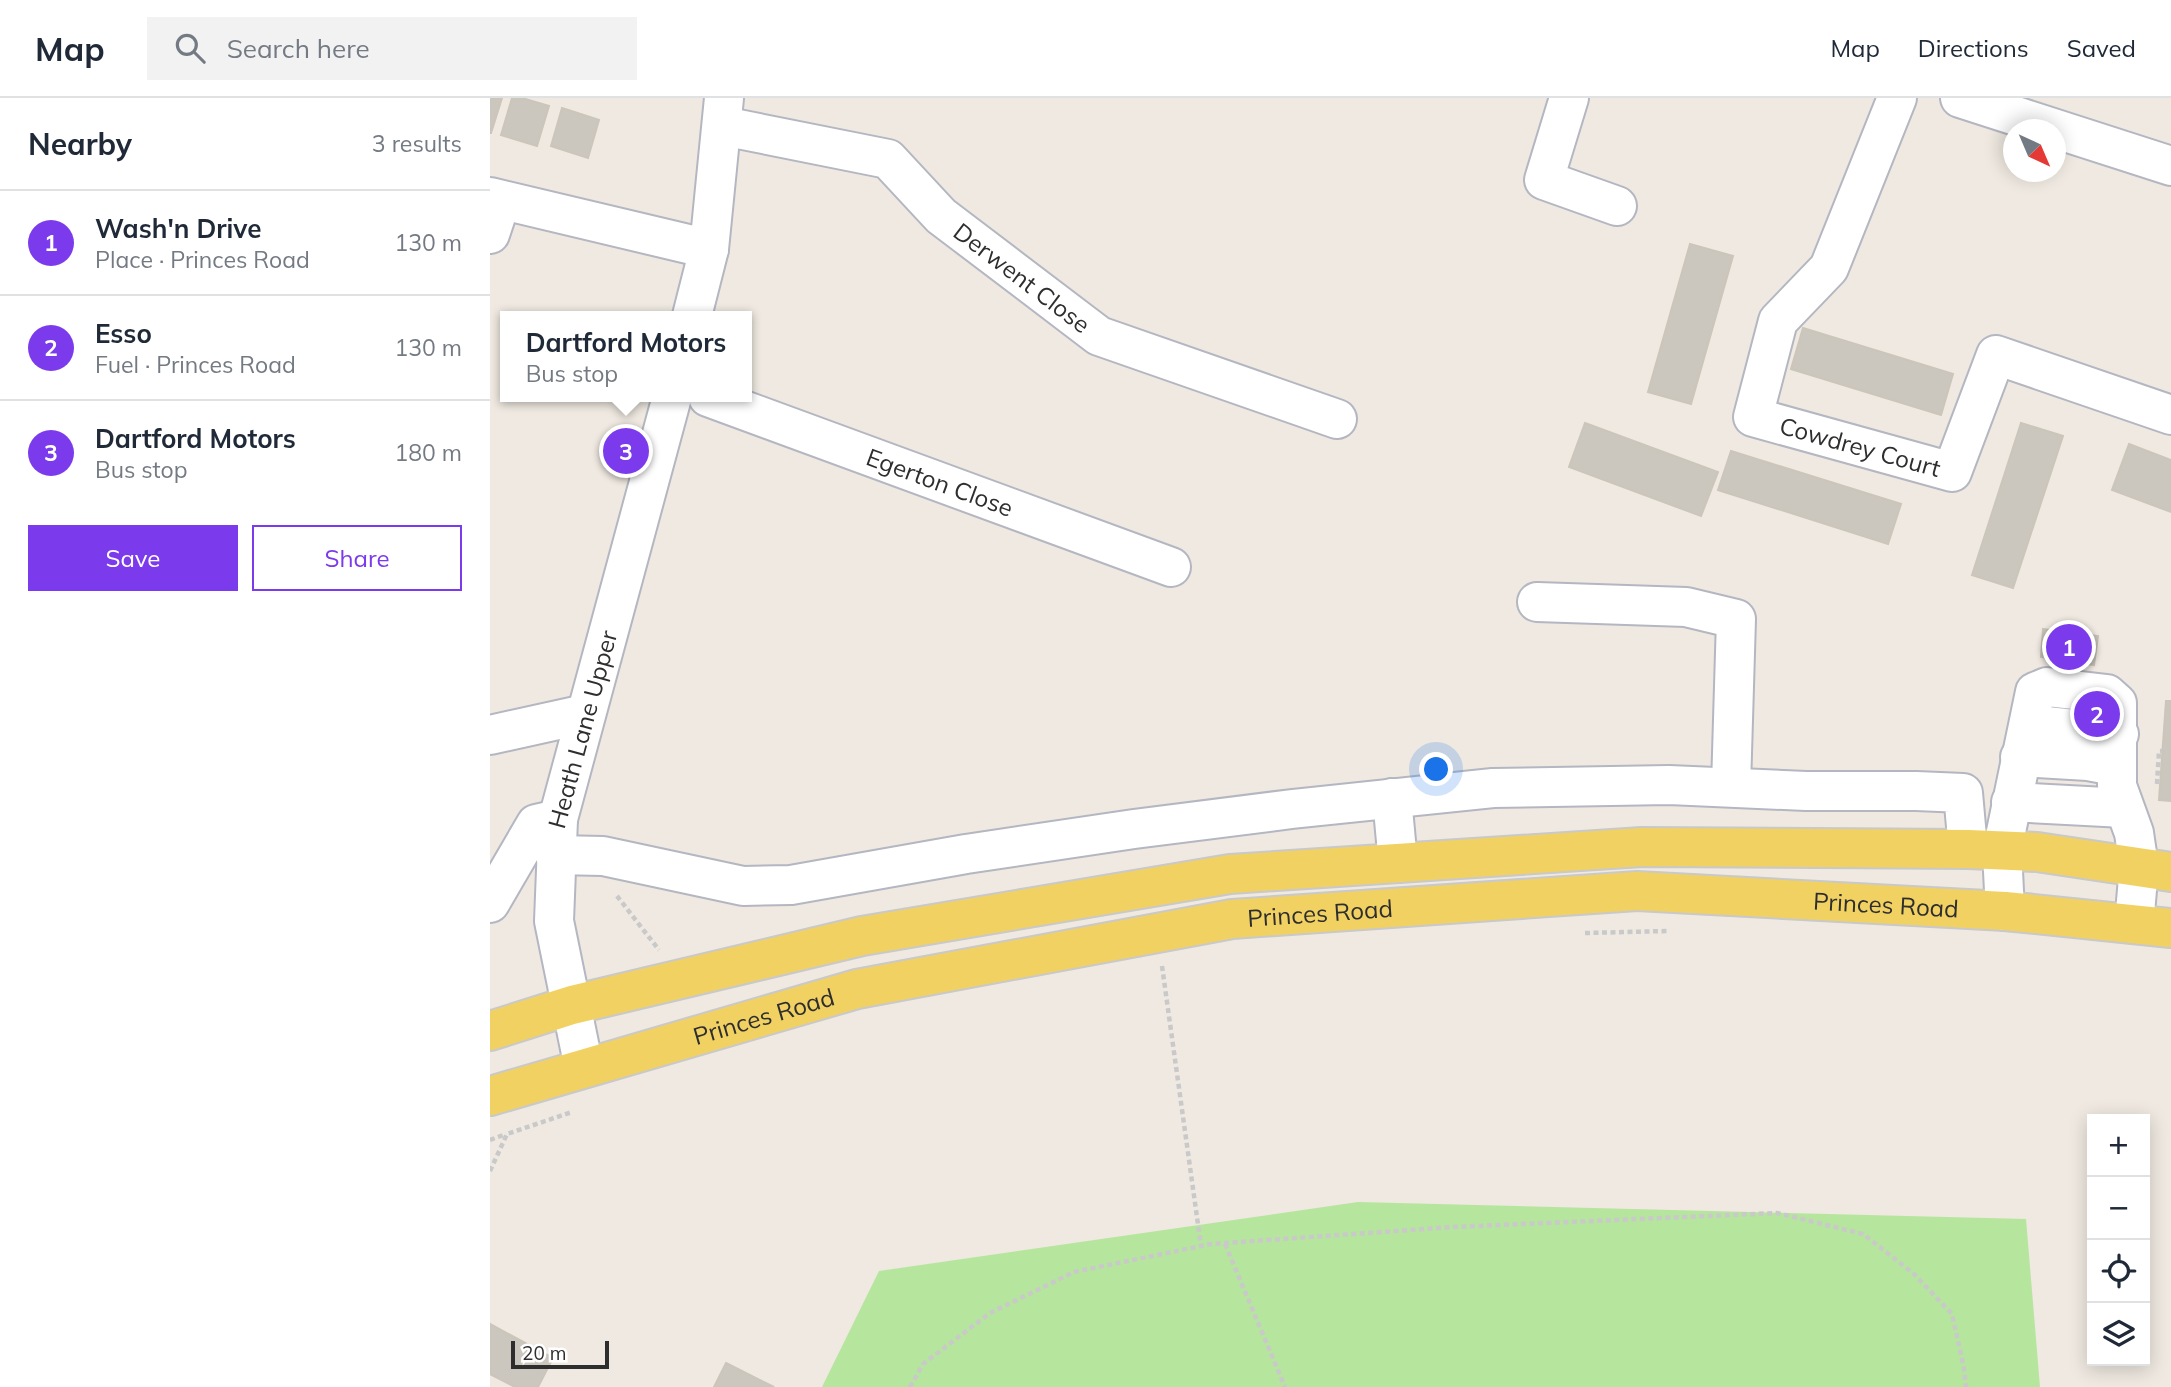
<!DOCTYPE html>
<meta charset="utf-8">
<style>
:root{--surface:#fff;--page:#f2f2f3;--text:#1f2937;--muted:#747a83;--line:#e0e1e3;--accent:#7c3aed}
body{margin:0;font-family:Mulish,sans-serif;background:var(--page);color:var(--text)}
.controls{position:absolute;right:21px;bottom:21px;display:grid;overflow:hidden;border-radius:0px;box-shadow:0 4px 18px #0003}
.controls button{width:63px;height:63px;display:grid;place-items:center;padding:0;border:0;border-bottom:2px solid var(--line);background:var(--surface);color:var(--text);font:35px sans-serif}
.compass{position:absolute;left:1513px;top:21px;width:63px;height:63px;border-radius:50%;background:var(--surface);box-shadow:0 4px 18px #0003;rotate:136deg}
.scale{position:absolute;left:21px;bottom:18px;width:98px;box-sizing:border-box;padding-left:7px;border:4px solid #2e2e2e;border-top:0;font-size:19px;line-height:24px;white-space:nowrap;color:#2e2e2e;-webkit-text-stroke:5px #fff;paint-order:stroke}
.you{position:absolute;left:947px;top:672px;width:24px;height:24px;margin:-18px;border:5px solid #fff;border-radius:50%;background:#1a73e8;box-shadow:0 0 0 10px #1a73e833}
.badge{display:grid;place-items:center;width:46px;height:46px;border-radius:50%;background:var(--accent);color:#fff;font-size:23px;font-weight:700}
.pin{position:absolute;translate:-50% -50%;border:4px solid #fff;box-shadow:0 2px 7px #0006}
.popup{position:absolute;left:10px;top:213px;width:252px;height:91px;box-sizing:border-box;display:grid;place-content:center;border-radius:0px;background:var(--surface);filter:drop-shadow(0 2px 5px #0005);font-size:23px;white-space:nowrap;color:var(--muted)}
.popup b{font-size:26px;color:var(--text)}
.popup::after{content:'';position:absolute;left:50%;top:100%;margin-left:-14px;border:14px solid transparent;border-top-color:var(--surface)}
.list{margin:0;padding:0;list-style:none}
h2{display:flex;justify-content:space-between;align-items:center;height:91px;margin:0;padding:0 28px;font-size:30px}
h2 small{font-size:23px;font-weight:400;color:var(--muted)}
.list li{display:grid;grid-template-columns:46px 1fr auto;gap:21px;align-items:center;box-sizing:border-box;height:105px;padding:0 28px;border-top:2px solid var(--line)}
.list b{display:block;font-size:26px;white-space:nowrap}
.list p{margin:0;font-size:23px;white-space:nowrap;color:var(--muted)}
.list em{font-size:23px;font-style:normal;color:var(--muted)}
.actions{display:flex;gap:14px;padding:21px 28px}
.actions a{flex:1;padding:16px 0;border:2px solid var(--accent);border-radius:0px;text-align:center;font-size:24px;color:var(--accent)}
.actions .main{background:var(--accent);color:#fff}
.icon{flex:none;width:38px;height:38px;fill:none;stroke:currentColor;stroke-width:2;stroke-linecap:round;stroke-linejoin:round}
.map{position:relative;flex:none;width:1681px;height:1289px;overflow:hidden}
header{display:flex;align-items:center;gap:42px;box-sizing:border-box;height:98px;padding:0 35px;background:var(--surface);border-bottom:2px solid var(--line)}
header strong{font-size:33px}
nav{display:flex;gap:38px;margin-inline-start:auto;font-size:24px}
.search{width:490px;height:63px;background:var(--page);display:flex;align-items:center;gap:18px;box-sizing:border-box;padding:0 24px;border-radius:0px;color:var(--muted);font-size:26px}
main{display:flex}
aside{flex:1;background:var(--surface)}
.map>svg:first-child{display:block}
.green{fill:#b6e59e}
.building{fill:#cbc7bf;stroke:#cbc5ba;stroke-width:2}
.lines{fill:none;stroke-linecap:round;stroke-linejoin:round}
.minor-casing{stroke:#b4b7c1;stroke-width:42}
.major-casing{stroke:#c9c9c9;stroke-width:42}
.path{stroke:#c9c9c9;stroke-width:4.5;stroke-dasharray:5 3.5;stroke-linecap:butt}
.minor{stroke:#fff;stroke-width:38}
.major{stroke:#f2d163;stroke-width:38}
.labels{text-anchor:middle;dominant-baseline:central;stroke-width:7;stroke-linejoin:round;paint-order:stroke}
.street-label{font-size:24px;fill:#2e2e2e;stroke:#fff}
</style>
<header>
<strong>Map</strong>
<div class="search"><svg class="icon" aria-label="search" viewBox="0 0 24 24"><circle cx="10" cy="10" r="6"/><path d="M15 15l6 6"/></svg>Search here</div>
<nav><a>Map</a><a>Directions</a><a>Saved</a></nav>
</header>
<main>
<aside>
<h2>Nearby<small>3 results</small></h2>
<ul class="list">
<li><span class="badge">1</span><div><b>Wash'n Drive</b><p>Place · Princes Road</p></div><em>130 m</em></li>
<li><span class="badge">2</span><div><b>Esso</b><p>Fuel · Princes Road</p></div><em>130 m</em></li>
<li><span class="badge">3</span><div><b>Dartford Motors</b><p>Bus stop</p></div><em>180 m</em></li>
</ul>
<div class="actions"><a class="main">Save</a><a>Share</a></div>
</aside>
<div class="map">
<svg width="1681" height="1289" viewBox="0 0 1681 1289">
<rect width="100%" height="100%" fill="#efe9e1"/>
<!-- green -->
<polygon class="green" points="868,1104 1536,1121 1550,1289 332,1289 389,1173"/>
<!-- building -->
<g class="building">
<polygon points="0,0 12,0 1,35 0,35"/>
<polygon points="22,0 32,0 59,8 47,48 11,37"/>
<polygon points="72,10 109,22 98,60 61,48"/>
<polygon points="1200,146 1243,158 1201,306 1158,294"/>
<polygon points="1313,230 1463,276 1451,317 1301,271"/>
<polygon points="1095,325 1228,374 1211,418 1079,369"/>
<polygon points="1531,325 1573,338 1523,490 1482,477"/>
<polygon points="1639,346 1681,362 1681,414 1622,392"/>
<polygon points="1241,353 1411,406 1398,446 1228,392"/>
<polygon points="1553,531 1608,538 1604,567 1551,559"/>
<polygon points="1676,603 1681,603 1681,703 1669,702"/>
<polygon points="0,1226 63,1260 48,1289 25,1289 0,1276"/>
<polygon points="236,1265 284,1289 224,1289"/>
</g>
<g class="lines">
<!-- minor casing -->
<g class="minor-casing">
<g id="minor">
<polyline points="1079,0 1054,82 1127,108"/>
<path id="s1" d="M 1407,0 L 1339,170 L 1288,223 L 1263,319 L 1462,374 L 1506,257 L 1681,317"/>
<polyline points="1470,0 1681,68"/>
<path id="s2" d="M 233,28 L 398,61 L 451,118 L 609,238 L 847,321"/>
<polyline points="0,99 219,151"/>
<polyline points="0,136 11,103"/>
<polyline points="202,218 219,151 234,0"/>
<path id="s3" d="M 218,299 L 681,469"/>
<polyline points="1047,504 1196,509 1246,521 1241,689"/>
<polyline points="1539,626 1629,636"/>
<polyline points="0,637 95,616"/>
<polyline points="1530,659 1598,663 1625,668"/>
<polyline points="902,700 908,765"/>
<polyline points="1521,704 1634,710"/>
<polyline points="65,757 113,758 253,788 301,787 476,756 644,731 802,711 1003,690 1179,687 1316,693 1426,693 1473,695 1478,751"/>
<polyline points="0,805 46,726 68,721"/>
<polyline points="1515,813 1512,753 1545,594 1557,589 1617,596 1627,605 1627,688 1644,735 1649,769 1644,826"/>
<path id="s4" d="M 94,970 L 64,823 L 68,721 L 182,299"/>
</g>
</g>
<!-- major casing -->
<g class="major-casing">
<g id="major">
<polyline points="0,933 82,907 372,838 740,776 1152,749 1478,751 1547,754 1681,774"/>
<path id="s5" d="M 0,998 L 367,891 L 742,821 L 1147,793 L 1515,813 L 1681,830"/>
</g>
</g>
<!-- path -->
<g class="path">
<polyline points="1667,686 1669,653 1672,653"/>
<polyline points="127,798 169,852"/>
<polyline points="1095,835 1177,833"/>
<polyline points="672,868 711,1148"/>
<polyline points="0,1042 16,1036"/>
<polyline points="0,1073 17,1036 82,1014"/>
<polyline points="735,1146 795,1289"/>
<polyline points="420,1289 433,1266 500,1215 584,1174 721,1146 963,1129 1287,1115 1373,1136 1424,1176 1462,1216 1474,1270 1476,1289"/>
</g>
<!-- minor -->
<use href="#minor" class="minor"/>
<!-- major -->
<use href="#major" class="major"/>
</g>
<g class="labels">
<!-- street labels -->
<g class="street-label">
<text stroke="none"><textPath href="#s2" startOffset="348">Derwent Close</textPath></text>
<text stroke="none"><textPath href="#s1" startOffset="467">Cowdrey Court</textPath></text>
<text stroke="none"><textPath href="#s3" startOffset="247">Egerton Close</textPath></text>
<text stroke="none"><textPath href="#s4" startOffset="345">Heath Lane Upper</textPath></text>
<text stroke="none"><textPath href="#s5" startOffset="1419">Princes Road</textPath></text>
<text stroke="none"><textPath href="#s5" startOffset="852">Princes Road</textPath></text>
<text stroke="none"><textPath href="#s5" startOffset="285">Princes Road</textPath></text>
</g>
</g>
</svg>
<div class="controls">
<button>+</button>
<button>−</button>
<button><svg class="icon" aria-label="locate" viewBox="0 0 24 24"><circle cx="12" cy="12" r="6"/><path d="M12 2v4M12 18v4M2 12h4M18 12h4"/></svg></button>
<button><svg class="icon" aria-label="layers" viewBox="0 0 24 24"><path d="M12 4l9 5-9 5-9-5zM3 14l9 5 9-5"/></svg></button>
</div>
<svg class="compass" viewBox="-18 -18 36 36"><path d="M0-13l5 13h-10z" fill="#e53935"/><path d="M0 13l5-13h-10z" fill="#747a83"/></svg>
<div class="scale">20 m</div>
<div class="you"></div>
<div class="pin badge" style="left:1579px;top:549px">1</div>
<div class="pin badge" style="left:1607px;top:616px">2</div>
<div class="pin badge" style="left:136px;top:353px">3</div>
<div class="popup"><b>Dartford Motors</b>Bus stop</div>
</div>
</main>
